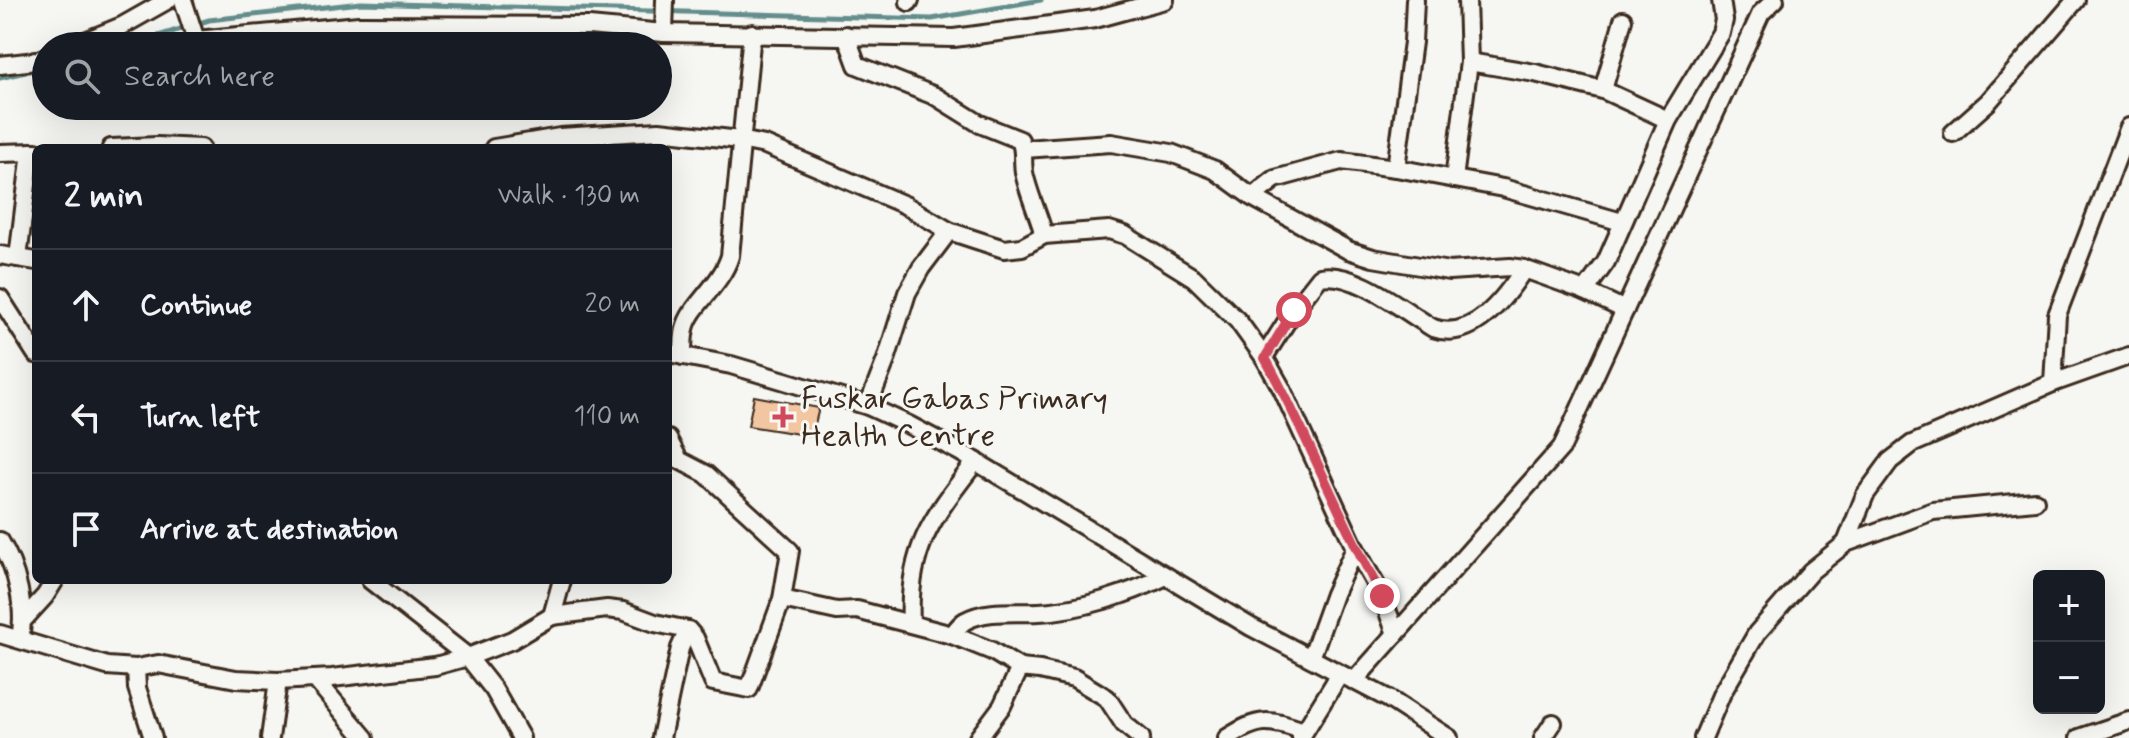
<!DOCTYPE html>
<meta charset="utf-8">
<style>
:root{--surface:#171b24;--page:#20242c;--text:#f1f3f6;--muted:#9ea1a6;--line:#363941}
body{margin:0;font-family:Mynerve,sans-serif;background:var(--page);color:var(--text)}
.controls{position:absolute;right:24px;bottom:24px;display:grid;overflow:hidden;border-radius:12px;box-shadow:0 8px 32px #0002}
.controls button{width:72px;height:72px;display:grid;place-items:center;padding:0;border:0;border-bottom:2px solid var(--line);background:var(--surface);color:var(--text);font:40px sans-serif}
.stop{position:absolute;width:24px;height:24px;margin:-18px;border:6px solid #d1495b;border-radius:50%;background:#fff}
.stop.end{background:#d1495b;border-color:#fff;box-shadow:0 2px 8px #0008}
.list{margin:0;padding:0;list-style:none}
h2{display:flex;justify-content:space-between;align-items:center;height:104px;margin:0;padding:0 32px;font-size:34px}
h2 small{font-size:26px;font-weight:400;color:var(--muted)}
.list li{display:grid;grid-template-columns:52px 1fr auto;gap:24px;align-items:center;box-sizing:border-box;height:112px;padding:0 32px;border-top:2px solid var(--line)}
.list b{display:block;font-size:30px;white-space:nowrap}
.list em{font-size:26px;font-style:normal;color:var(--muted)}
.icon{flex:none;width:44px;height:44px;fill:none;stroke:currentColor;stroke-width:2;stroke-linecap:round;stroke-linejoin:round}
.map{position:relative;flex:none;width:2129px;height:738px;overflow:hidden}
.search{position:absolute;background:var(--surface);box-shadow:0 8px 32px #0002;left:32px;top:32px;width:640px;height:88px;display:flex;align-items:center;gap:20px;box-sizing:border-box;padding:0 28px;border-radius:44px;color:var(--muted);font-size:30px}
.panel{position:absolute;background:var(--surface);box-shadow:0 8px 32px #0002;left:32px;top:144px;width:640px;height:440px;border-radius:12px}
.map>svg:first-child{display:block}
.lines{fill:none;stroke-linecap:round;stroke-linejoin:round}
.stream{stroke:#648e8c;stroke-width:5}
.building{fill:#f3c6a2;stroke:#3b2a1e;stroke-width:2}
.minor-casing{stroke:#3b2a1e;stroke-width:22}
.minor{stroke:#f6f6f2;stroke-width:16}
.route{stroke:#d1495b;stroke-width:10}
.poi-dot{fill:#d1495b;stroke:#f6f6f2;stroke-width:3}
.labels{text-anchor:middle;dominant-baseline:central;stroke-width:6;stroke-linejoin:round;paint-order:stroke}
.poi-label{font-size:32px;fill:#3b2a1e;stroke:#f6f6f2;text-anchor:start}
</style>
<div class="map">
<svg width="2129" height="738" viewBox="0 0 2129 738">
<rect width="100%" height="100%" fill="#f6f6f2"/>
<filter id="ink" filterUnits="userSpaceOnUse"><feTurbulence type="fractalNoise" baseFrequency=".0125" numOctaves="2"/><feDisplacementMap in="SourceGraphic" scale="16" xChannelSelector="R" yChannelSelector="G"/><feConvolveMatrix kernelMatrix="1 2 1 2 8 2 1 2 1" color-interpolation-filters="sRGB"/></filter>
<g filter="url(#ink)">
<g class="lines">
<!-- stream -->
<g class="stream">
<polyline points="127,46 209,20 361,3 932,19 1041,0"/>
<polyline points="0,78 46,67"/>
</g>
</g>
<!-- building -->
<polygon class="building" points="754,396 819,408 812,436 748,426"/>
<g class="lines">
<!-- minor casing -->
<g class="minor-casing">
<g id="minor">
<polyline points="183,0 196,40 359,25 589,26 664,33 954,38 1095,19 1165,0"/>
<polyline points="909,2 910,0"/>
<polyline points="664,33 665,0"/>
<path d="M 846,35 L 857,65 L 935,96 L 980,124 L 1020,140 C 1025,150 1022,160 1024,172 C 1027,190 1039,216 1044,235"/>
<polyline points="73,46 122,26 168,0"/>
<polyline points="1469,62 1535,73 1603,90 1668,120"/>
<polyline points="0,65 36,61 46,57"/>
<polyline points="1603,90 1623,20"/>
<polyline points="1953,133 1988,102 2076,0"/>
<polyline points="111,148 157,146 201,148"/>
<polyline points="494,148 560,137 659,131 740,140 765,145 905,205 949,231 1004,249 1022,247 1044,235 1109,230 1125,235 1194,278 1238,321 1264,357 1282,389 1355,548 1382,596 1396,634"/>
<polyline points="1024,149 1111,143 1171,153 1215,170 1252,197 1348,250 1373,258 1449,271 1510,267 1524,269 1585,291 1625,310"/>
<polyline points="0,153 36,152"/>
<polyline points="1396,168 1413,42 1415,0"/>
<polyline points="1454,179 1469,62 1467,0"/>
<polyline points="1252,197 1275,179 1341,161 1396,168 1503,188 1622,222"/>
<polyline points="0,255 36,261"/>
<polyline points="18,258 31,152"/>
<polyline points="1585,291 1606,262 1668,120 1721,33 1724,20 1721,0"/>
<polyline points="0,298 36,354"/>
<polyline points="668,353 731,365 785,381 868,406 909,425 960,452 1251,627 1389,699 1449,738"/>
<path d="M 683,356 C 683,347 683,337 685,329 C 690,305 721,286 730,256 L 752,33"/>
<path d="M 1264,357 L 1294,310 L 1320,277 C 1355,270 1404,311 1433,328 C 1473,342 1505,298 1524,269"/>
<polyline points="2053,383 2057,315 2129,127"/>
<polyline points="868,406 886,360 907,293 921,268 949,231"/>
<path d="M 0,541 C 17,568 26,608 20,639"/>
<polyline points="1846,543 1933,511 2035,501"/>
<polyline points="370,580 468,657 494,690 521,738"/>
<path d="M 782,599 L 837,611 L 857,610 L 952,635 C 956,630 960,624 965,621 C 986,609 1016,613 1039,612 C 1081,610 1129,594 1166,576"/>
<polyline points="552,616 562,580"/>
<polyline points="24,619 45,596 55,580"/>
<path d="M 911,623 C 907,548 933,517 976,461"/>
<polyline points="0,634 107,666 136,668 158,664 236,679 278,681 332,678 435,666 468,657 512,640 552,616 607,609 623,611 655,623 688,630 695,638 713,682 749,689 782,599 790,551 706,474 679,460 668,439"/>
<polyline points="952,635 992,651 1020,668 1040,670 1074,678 1107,698 1124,724 1141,738"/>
<polyline points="1311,658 1334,594 1355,548"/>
<polyline points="136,668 137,688 153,738"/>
<polyline points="315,679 365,738"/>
<polyline points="1354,681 1562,447 1761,13 1775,0"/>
<polyline points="1301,737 1340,674"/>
<polyline points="270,738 278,681"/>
<polyline points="661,738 680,648 688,630"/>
<polyline points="978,738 1002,706 1020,668"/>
<path d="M 1227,738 C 1259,717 1269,719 1304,731"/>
<polyline points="1543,738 1553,723"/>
<polyline points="1703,738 1722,693 1757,633 1811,571 1846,543 1865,495 1890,461 1912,444 2053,383 2129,356"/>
<polyline points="2079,738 2129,721"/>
</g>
</g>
<!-- minor -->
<use href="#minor" class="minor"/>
</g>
</g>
<g class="lines" filter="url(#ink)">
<!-- route -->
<path class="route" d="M 1294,310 L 1265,358 C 1308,435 1339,519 1382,596"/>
</g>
<!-- markers -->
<path class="poi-dot" d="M779 405h8v8h8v8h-8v8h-8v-8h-8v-8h8z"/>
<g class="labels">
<!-- poi labels -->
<g class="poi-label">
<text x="801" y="399">Fuskar Gabas Primary<tspan x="801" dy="37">Health Centre</tspan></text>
</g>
</g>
</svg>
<div class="controls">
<button>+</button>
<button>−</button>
</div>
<div class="stop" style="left:1294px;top:310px"></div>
<div class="stop end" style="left:1382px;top:596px"></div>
<div class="search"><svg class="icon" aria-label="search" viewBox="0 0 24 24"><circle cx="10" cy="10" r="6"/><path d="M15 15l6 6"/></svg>Search here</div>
<section class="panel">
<h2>2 min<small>Walk · 130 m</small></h2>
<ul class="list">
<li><svg class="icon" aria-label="ahead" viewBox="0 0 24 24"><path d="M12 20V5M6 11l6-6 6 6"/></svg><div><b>Continue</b></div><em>20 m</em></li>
<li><svg class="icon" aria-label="left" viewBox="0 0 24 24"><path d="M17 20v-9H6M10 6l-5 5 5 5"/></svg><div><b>Turn left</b></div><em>110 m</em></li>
<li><svg class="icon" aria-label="arrive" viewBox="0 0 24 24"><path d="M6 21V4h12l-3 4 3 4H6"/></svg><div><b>Arrive at destination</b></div></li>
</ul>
</section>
</div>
